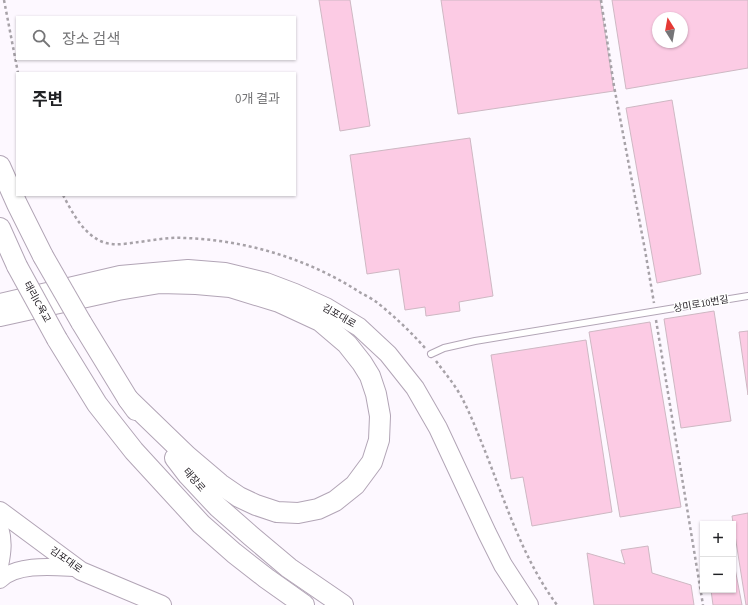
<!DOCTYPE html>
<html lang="ko">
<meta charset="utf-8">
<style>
:root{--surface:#fff;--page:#f6f6f6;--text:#202124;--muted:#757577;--line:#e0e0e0}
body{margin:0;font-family:"Source Sans 3","Noto Sans KR",sans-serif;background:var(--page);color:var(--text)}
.controls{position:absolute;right:12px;bottom:12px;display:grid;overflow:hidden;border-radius:0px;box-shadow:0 1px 3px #0004}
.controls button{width:36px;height:36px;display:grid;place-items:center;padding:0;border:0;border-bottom:1px solid var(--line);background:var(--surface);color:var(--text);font:20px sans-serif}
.compass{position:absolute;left:652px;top:12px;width:36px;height:36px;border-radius:50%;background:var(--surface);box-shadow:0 1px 3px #0004;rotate:349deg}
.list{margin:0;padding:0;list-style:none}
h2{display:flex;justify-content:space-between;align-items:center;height:52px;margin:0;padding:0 16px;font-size:17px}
h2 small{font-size:13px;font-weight:400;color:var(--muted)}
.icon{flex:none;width:22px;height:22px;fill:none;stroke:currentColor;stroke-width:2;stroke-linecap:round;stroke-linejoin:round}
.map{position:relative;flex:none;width:748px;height:605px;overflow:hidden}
.search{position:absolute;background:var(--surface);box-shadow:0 1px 3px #0004;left:16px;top:16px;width:280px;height:44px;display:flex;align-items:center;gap:10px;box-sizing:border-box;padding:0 14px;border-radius:0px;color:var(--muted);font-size:15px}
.panel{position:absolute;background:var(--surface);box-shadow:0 1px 3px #0004;left:16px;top:72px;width:280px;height:124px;border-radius:0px}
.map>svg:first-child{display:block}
.building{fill:#fccbe4;stroke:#ceb8c3;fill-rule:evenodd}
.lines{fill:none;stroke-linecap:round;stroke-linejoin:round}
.service-casing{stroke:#b2a5b6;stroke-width:8}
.tertiary-casing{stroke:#b2a5b6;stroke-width:18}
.secondary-casing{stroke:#b2a5b6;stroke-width:20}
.primary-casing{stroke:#b2a5b6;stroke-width:22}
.path{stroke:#a7a2a8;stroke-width:2.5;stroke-dasharray:3 3;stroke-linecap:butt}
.service{stroke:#fff;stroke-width:6}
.tertiary{stroke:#fff;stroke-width:16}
.secondary{stroke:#fff;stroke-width:18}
.primary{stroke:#fff;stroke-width:20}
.primary-bridge-casing{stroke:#b2a5b6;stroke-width:22;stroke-linecap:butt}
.primary-bridge{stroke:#fff;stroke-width:20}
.labels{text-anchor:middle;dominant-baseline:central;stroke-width:3;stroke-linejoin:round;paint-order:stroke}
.street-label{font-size:10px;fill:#211c22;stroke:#fff}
</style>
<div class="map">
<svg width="748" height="605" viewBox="0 0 748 605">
<rect width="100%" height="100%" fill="#fdf8ff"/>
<!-- building -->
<g class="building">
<polygon points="319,0 350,0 370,126 340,131"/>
<polygon points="441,0 600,0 614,91 458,114"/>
<path d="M 612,0 L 748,0 L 748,68 L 626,89 ZM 658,18 L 682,18 L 682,42 L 658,42 Z"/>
<polygon points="672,100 701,274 657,283 626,108"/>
<polygon points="470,138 493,296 459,302 460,311 426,316 425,307 405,310 399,269 367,274 350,155"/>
<polygon points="714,311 731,421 681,428 664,319"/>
<polygon points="650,322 681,507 620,517 589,332"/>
<polygon points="748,331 748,395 739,332"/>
<polygon points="586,340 612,512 532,526 523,477 511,479 491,355"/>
<polygon points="748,513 748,605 746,605 732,516"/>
<polygon points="648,546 652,573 691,585 694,605 594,605 587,553 625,564 621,550"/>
<polygon points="733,558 742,605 713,605 711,590 733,590"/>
</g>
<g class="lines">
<!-- service casing -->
<g class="service-casing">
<polyline id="service" points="431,354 444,348 475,341 748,296"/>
</g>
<!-- tertiary casing -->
<g class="tertiary-casing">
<g id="tertiary">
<path d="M 0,527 C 4,541 3,551 0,566"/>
<path d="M 0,580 C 17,563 54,567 76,568"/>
</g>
</g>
<!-- secondary casing -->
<g class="secondary-casing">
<g id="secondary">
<polyline points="0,303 120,275 188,269 225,272 266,282 295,293 326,307 359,327 388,354 415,388 438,428 487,533 503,565 529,605"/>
<polyline points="0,511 81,571 162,605"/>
</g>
</g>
<!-- primary casing -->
<g class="primary-casing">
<g id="primary">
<polyline points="0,166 17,204 43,256"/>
<polyline points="0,228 17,266"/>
<polyline points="0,316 118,290 160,283 196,284 230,287 279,302 320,321 347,344 362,363 370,376 376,394 380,416 379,440 372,462 355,485 335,501 318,509 298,513 277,512 256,505 239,497 220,484 187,456 128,399"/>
<polyline points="81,322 128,399 136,410"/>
<polyline points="57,339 97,404 134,451 201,524 234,553 266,578 304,605"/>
<polyline points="175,458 188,475 218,507 251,536 289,568 343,605"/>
</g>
</g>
<!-- path -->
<g class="path">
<polyline points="4,0 18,73"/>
<polyline points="601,0 614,86 645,250 654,303"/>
<path d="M 63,195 C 73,214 85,237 106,243 C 117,246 129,243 139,242 C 154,240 169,237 184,238 C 246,240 309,259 361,293 C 367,296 374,300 379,304 C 396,318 411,332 425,348"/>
<polyline points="656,320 703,605"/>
<path d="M 436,361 C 445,373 455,385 462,398 C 471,415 478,434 485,451 C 506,504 523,559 557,605"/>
</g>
<!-- service -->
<use href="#service" class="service"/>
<!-- tertiary -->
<use href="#tertiary" class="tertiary"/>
<!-- secondary -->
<use href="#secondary" class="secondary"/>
<!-- primary -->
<use href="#primary" class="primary"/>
<!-- primary-bridge casing -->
<g class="primary-bridge-casing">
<g id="primary-bridge">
<polyline points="43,256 81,322"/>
<polyline points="17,266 57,339"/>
</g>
</g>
<!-- primary-bridge -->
<use href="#primary-bridge" class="primary-bridge"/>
</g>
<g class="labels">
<!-- street labels -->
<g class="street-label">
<text transform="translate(37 302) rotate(61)">태리IC육교</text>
<text transform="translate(701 304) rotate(-10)">상미로10번길</text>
<text transform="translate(339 316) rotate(30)">김포대로</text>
<text transform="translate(194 480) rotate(49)">태장로</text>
<text transform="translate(66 560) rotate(35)">김포대로</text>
</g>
</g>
</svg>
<div class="controls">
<button>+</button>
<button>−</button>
</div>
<svg class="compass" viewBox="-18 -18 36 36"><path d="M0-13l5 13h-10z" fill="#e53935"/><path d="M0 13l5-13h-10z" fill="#757577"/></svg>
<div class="search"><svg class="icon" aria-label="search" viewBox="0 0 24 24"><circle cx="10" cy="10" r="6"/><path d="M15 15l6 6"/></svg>장소 검색</div>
<section class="panel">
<h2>주변<small>0개 결과</small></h2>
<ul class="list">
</ul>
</section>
</div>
